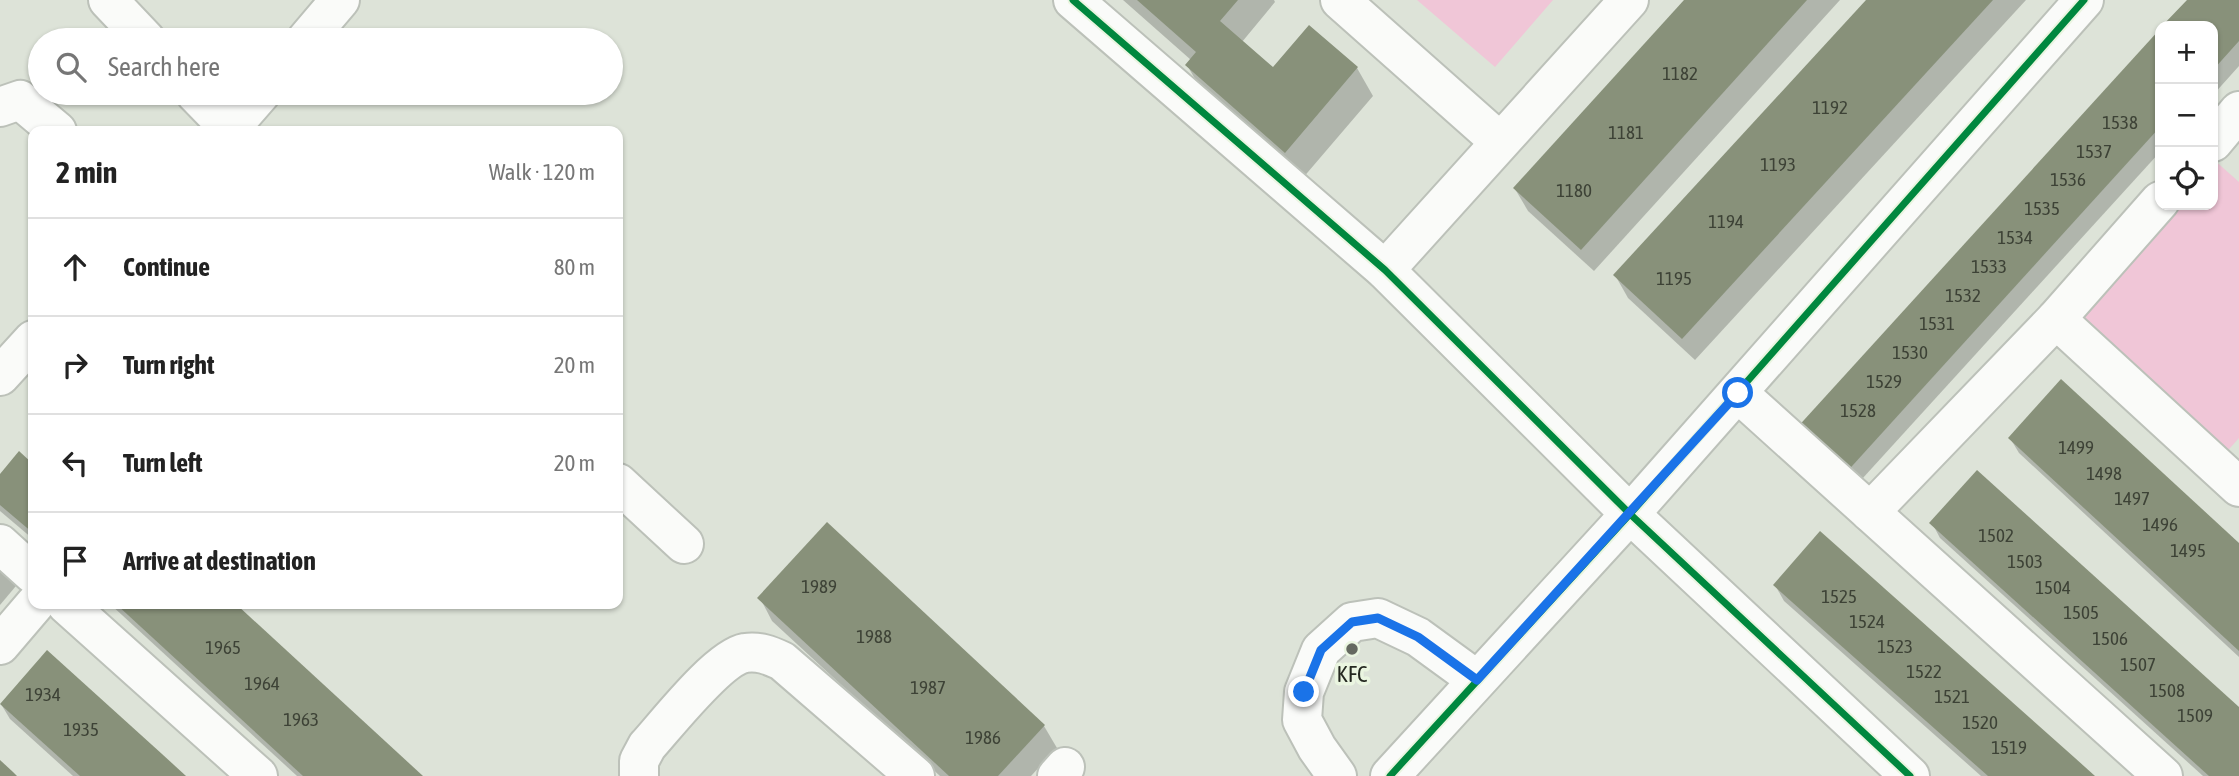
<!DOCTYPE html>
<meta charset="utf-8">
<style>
:root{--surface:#fff;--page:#f2f2f2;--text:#222;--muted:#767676;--line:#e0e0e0}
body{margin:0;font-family:"Asap Condensed",sans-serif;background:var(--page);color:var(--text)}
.controls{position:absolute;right:21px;top:21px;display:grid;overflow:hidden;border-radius:14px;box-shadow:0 2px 5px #0004}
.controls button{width:63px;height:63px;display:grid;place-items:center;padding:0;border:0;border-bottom:2px solid var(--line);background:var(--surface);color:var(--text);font:35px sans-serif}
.stop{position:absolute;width:21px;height:21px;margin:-16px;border:5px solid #1a73e8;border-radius:50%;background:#fff}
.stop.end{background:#1a73e8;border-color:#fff;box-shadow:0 2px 7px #0008}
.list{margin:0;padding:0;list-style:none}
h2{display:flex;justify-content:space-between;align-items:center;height:91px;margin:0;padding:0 28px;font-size:30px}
h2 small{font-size:23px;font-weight:400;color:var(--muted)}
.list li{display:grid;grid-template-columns:46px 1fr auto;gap:21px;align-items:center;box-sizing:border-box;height:98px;padding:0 28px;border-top:2px solid var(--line)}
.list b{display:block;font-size:26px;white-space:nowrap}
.list em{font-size:23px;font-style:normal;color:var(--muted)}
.icon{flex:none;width:38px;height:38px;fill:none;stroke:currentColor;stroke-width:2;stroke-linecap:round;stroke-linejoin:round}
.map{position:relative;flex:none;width:2239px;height:776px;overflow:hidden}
.search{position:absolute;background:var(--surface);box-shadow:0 2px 5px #0004;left:28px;top:28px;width:595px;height:77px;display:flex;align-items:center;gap:18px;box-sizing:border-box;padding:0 24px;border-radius:38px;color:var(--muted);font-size:26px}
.panel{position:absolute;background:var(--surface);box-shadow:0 2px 5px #0004;left:28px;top:126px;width:595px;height:483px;border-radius:14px}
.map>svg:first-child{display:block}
.green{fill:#f0c6d7}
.shadow{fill:#0003}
.building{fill:#88917a}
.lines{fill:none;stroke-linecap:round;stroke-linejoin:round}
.minor-casing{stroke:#bcc1b9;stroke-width:42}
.minor{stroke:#fafbf9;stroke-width:38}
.cycleway-casing{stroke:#eaf5e0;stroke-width:11}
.cycleway{stroke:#00873e;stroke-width:7}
.route{stroke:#1a73e8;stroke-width:9}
.poi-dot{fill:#656960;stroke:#eaf5e0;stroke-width:2.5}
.labels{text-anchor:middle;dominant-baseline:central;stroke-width:7;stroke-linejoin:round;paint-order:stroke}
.number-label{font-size:19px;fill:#3d4236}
.poi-label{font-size:23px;fill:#242820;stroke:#eaf5e0}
</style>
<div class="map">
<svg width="2239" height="776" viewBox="0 0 2239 776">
<rect width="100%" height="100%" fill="#dde3d8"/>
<!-- green -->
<g class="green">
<polygon points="1417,0 1553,0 1495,67"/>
<polygon points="2213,159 2239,182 2239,438 2222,457 2065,319 2164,205 2213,205"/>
</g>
<!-- shadow -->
<g class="shadow">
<polygon points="1123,0 1274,0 1275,2 1242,42 1273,69 1357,68 1373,96 1302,179 1203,93 1187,65 1191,60"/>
<polygon points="1686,0 1840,0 1594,271 1528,211 1515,189"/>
<polygon points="1867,0 2026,0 1695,360 1628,298 1615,275"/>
<polygon points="2189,0 2239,0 2239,66 2213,95 2213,26 2165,26"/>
<polygon points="2160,32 2160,152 1852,490 1796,431"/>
<polygon points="2010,438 2239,546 2239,657 2019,453"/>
<polygon points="19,454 33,466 33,539 0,511 0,476"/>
<polygon points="1932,523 2239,710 2239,776 2203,776 1940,538"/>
<polygon points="0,554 21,580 0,605"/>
<polygon points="1775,585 2093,776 1981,776 1784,601"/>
<polygon points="760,598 1044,726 1057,748 1031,776 940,776 772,621"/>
<polygon points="110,604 233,604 420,776 297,776"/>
<polygon points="1,704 183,776 73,776 10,719"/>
</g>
<!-- building -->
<g class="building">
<polygon points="1137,0 1238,0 1220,21 1273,67 1309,25 1358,67 1285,153 1185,65 1196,52"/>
<polygon points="1684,0 1807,0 1581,250 1513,188"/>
<polygon points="1866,0 1993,0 1682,339 1613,275"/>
<polygon points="2187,0 2239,0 2239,41 2213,70 2213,26 2162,26"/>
<polygon points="2160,29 2160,127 1843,476 1794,431"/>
<polygon points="2061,379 2239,543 2239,651 2008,438"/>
<polygon points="19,451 33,464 33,533 0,505 0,474"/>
<polygon points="1977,470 2239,707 2239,776 2209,776 1929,523"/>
<polygon points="827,522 1045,725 998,776 949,776 757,598"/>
<polygon points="1820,531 2075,758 2095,776 1988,776 1829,635 1773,585"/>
<polygon points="116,604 236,604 423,776 303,776"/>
<polygon points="47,650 162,754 186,776 80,776 0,704"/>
<polygon points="0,760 13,772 17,776 0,776"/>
</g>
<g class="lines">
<!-- minor casing -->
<g class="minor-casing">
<g id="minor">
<polyline points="108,0 146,40"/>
<polyline points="1073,0 1385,270 1630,514 1910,776"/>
<polyline points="1340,0 1499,141"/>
<polyline points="306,40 340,0"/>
<polyline points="195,93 232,131"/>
<polyline points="0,107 20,100 57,131"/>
<polyline points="228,131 261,93"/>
<polyline points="2213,142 2239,111"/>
<polyline points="1385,270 1629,0"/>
<polyline points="2056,319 2239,487"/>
<polyline points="0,376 33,340"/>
<polyline points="1738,393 2163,776"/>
<polyline points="618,483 684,544"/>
<polyline points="1870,512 2056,319 2160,201"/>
<polyline points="0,544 33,574"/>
<polyline points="66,604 258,776"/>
<polyline points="0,645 35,604"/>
<path d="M 639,776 L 639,761 L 647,746 C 667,724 718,658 745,653 C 759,651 769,655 782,661 L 915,776"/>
<polyline points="1057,776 1065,767"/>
<polyline points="1337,776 1317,748 1302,720 1304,692 1321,650 1352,622 1378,618 1418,637 1477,680"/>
<polyline points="1390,776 1630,514 2084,0"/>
</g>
</g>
<!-- minor -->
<use href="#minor" class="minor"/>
<!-- cycleway casing -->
<g class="cycleway-casing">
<g id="cycleway">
<polyline points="1073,0 1385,270 1630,514 1910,776"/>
<polyline points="1390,776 1630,514 2084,0"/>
</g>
</g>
<!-- cycleway -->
<use href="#cycleway" class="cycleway"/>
</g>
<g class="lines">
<!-- route -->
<polyline class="route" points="1304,692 1321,650 1352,622 1378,618 1418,637 1477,680 1738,393"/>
</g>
<!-- markers -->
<circle class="poi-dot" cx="1352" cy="649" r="7"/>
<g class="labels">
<!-- number labels -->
<g class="number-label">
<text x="1680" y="73">1182</text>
<text x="1830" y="107">1192</text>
<text x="2120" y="122">1538</text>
<text x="1626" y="132">1181</text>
<text x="2094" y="151">1537</text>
<text x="1778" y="164">1193</text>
<text x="2068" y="179">1536</text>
<text x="1574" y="190">1180</text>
<text x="2042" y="208">1535</text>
<text x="1726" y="221">1194</text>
<text x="2015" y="237">1534</text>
<text x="1989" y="266">1533</text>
<text x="1674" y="278">1195</text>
<text x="1963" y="295">1532</text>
<text x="1937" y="323">1531</text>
<text x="1910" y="352">1530</text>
<text x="1884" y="381">1529</text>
<text x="1858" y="410">1528</text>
<text x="2076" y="447">1499</text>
<text x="2104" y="473">1498</text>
<text x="2132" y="498">1497</text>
<text x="2160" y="524">1496</text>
<text x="1996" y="535">1502</text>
<text x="2188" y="550">1495</text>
<text x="2025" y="561">1503</text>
<text x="819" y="586">1989</text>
<text x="2053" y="587">1504</text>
<text x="1839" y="596">1525</text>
<text x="2081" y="612">1505</text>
<text x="1867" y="621">1524</text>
<text x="874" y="636">1988</text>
<text x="2110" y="638">1506</text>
<text x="1895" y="646">1523</text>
<text x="223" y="647">1965</text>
<text x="2138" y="664">1507</text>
<text x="1924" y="671">1522</text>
<text x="262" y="683">1964</text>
<text x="928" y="687">1987</text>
<text x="2167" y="690">1508</text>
<text x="43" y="694">1934</text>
<text x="1952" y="696">1521</text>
<text x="2195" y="715">1509</text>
<text x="301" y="719">1963</text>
<text x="1980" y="722">1520</text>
<text x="81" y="729">1935</text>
<text x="983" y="737">1986</text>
<text x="2009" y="747">1519</text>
</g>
<!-- poi labels -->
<g class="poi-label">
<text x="1352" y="674">KFC</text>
</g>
</g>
</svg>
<div class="controls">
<button>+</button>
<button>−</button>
<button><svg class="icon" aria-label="locate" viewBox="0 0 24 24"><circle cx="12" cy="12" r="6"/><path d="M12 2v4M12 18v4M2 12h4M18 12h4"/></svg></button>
</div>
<div class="stop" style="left:1738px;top:393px"></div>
<div class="stop end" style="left:1304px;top:692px"></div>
<div class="search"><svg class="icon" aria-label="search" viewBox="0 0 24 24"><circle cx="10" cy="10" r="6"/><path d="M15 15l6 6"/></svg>Search here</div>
<section class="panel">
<h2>2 min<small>Walk · 120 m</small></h2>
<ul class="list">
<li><svg class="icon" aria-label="ahead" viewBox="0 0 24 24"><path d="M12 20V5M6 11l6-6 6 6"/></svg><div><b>Continue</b></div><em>80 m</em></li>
<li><svg class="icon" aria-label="right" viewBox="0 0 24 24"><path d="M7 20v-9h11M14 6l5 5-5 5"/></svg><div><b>Turn right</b></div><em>20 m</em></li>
<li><svg class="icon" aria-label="left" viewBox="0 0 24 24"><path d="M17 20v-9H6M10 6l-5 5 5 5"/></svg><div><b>Turn left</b></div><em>20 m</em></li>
<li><svg class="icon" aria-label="arrive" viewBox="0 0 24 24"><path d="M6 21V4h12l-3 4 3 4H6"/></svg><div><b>Arrive at destination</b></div></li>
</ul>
</section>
</div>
